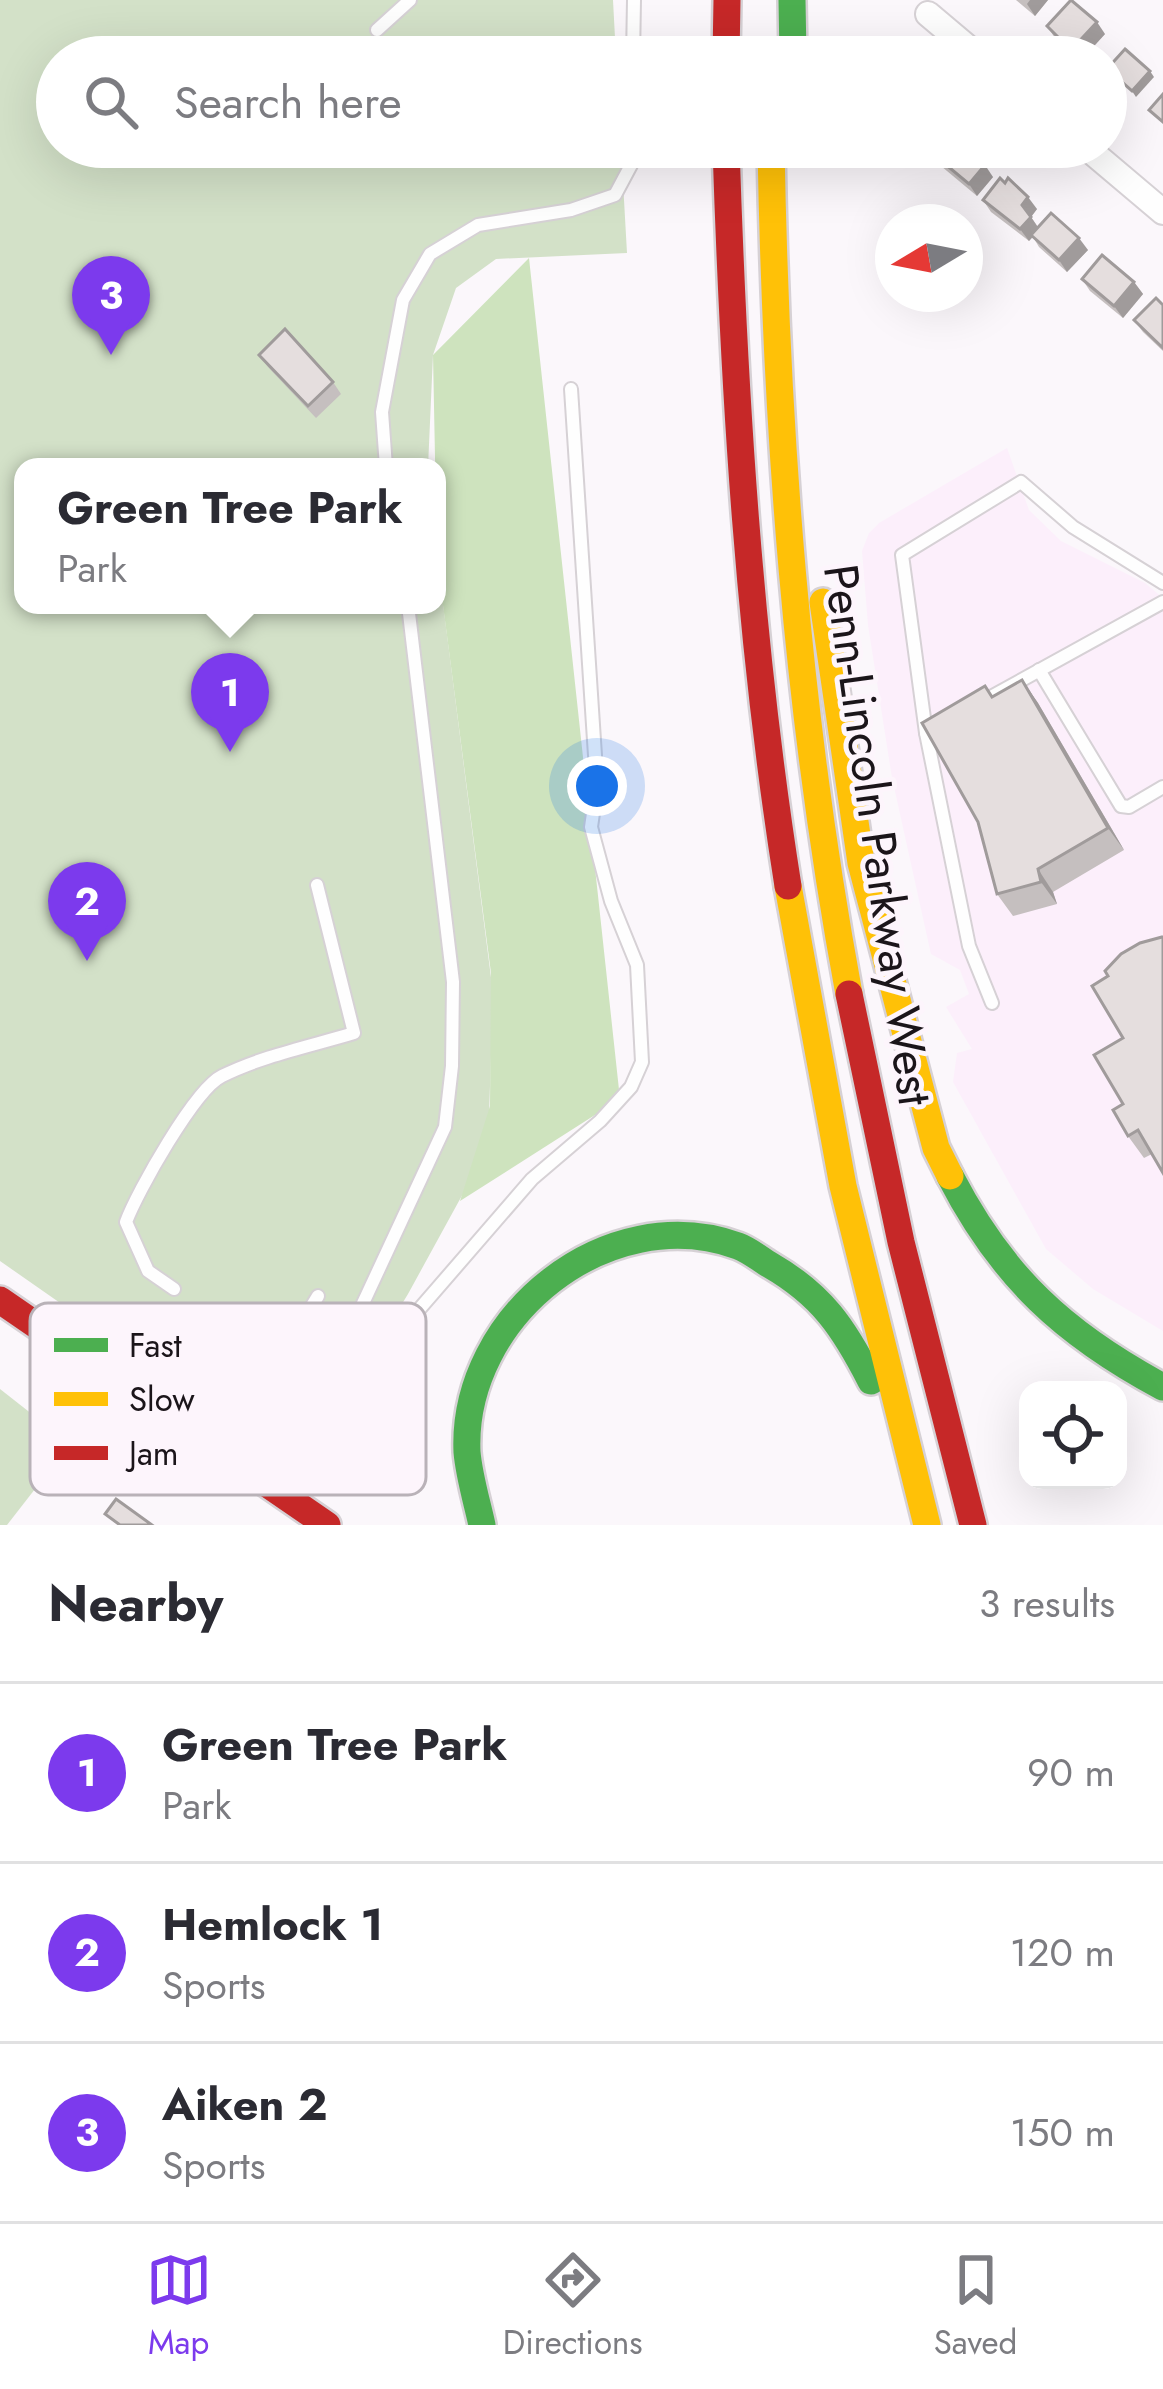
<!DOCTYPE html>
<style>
:root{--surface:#fff;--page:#f7f7f7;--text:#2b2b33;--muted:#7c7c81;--line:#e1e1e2;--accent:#7c3aed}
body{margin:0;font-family:Jost,sans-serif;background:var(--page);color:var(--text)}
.controls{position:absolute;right:36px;bottom:36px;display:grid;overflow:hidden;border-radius:24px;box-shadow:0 12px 48px #0002}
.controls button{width:108px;height:108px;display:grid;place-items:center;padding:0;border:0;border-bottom:3px solid var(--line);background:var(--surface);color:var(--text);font:60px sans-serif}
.compass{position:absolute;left:875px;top:204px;width:108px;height:108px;border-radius:50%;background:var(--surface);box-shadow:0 12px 48px #0002;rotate:260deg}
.you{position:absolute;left:597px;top:786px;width:42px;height:42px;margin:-30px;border:9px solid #fff;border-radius:50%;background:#1a73e8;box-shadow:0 0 0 18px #1a73e833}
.badge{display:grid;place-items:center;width:78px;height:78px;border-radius:50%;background:var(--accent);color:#fff;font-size:39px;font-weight:700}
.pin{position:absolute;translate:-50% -99px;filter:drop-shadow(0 3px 6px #0008)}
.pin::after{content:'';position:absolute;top:63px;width:42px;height:36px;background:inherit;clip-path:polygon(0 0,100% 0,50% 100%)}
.popup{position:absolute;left:14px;top:458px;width:432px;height:156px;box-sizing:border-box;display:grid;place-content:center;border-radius:24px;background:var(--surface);filter:drop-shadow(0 3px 9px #0005);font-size:39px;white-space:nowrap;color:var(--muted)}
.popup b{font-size:45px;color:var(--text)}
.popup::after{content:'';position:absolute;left:50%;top:100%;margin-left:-24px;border:24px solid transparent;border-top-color:var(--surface)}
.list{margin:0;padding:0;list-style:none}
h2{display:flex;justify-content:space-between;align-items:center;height:156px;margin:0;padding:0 48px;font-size:51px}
h2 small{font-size:39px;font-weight:400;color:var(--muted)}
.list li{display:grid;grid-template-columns:78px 1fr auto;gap:36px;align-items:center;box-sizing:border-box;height:180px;padding:0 48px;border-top:3px solid var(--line)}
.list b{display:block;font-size:45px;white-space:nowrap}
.list p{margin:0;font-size:39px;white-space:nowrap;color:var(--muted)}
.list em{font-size:39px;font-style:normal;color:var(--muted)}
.icon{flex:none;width:66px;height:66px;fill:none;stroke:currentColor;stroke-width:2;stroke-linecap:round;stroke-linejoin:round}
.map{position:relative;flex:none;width:1163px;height:1525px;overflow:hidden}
.search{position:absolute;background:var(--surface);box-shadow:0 12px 48px #0002;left:36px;right:36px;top:36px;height:132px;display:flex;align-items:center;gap:30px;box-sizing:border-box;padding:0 42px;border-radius:66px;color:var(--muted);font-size:45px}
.sheet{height:696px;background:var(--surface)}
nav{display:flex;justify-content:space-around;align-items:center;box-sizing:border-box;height:168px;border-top:3px solid var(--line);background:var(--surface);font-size:33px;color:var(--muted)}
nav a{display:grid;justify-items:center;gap:6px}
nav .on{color:var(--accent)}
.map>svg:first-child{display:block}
.built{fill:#fceffb}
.green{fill:#d3e1c8}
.forest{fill:#cee3be}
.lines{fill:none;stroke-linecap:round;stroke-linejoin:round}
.lane-casing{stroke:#d6d1d5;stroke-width:16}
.street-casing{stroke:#d6d1d5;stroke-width:28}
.fast-casing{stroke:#d6d1d5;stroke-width:32}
.slow-casing{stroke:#d6d1d5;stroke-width:32}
.jam-casing{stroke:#d6d1d5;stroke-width:32}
.lane{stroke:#fefefe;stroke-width:12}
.street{stroke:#fefefe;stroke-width:24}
.fast{stroke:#4caf50;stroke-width:27}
.slow{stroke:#ffc107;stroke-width:27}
.jam{stroke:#c62828;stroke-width:27}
.wall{fill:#c5bfbf}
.shaded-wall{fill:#a09b9b}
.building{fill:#e5dede;stroke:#a09b9b;stroke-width:3}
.labels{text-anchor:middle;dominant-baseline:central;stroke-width:10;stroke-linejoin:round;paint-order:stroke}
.street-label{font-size:48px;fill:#1b151a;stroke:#fdf5fc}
.key{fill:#fdf5fc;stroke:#b9b2b8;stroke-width:3}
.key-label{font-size:33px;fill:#1b151a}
</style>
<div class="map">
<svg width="1163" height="1525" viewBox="0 0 1163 1525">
<rect width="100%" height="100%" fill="#fbf7fb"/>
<!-- built -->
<polygon class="built" points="1007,448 1029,510 1061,541 1145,583 1163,598 1163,1331 1093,1289 1046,1249 953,1082 957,1053 972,1049 946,1007 969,994 960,970 931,954 892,778 868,625 862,551 869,533 879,523"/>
<!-- green -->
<g class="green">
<polygon points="0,0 613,0 616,57 57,57 57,147 621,147 627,253 496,259 456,288 433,355 428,467 23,467 23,605 437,605 437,557 493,993 488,1148 408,1294 302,1468 272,1451 0,1261"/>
<polygon points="0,1389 70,1444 7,1525 0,1525"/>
</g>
<!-- forest -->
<polygon class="forest" points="529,258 620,1099 460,1201 490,1106 491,973 437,559 433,355"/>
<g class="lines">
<!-- lane casing -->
<g class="lane-casing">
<g id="lane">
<polyline points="377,30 410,0"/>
<polyline points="633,57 634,0"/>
<polyline points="386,467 382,412 403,300 430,254 478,225 571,210 615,195 631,165 631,147"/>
<polyline points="1039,670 1121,806 1129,807 1163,787"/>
<polyline points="980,703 1163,602"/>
<polyline points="941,724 926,733 969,946 992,1003"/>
<polyline points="926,733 902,555 1021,482 1073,527 1163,583"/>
<path d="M 174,1289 L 148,1271 L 126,1222 C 137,1192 195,1089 222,1076 C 262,1056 311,1046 354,1033 L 317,885"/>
<polyline points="343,1349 373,1348 396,1336 532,1179 600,1121 631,1087 642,1062 637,965 611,901 591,827 597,786 571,389"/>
<polyline points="280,1358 318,1296"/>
<polyline points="279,1484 445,1127 452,1066 453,982 408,605"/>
</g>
</g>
<!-- street casing -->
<g class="street-casing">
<g id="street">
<polyline points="928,14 979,57"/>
<polyline points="1086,147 1163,212"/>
</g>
</g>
<!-- fast casing -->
<g class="fast-casing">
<g id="fast">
<polyline points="792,0 793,57"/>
<path d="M 950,1176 C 1002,1277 1064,1334 1163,1387"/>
<path d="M 482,1525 C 477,1502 469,1476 467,1452 C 461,1316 608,1199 738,1246 C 749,1250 760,1259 770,1265 C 822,1295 844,1328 871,1381"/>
</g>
</g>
<!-- slow casing -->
<g class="slow-casing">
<g id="slow">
<path d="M 771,147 C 776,431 797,714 849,994"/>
<polyline points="823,602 861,863 936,1148 950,1176"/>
<polyline points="788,886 843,1186 927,1525"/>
</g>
</g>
<!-- jam casing -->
<g class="jam-casing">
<g id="jam">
<polyline points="726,57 727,0"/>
<path d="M 726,147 C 734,394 749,641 788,886"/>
<polyline points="849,994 901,1242 973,1525"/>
<polyline points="0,1300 327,1525"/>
</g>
</g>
<!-- lane -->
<use href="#lane" class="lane"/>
<!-- street -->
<use href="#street" class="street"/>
<!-- fast -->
<use href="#fast" class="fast"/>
<!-- slow -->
<use href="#slow" class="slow"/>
<!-- jam -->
<use href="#jam" class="jam"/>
</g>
<!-- wall -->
<g class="wall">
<polygon points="1016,0 1048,0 1035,16"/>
<polygon points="1047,26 1105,34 1084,57 1075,57 1055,38"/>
<polygon points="933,154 993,177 977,196 941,166"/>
<polygon points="983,200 1037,209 1031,217 1038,227 1088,250 1067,272 1039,247 1033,237 1029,241 991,212"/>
<polygon points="1082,279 1134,282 1143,294 1123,318 1090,291"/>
<polygon points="1163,305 1163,351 1143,332 1134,320"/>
<polygon points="259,355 333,382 341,394 316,418 268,367"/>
<polygon points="1022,680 1038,703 1124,850 1053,892 1057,904 1013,916 997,894 993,697"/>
<polygon points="1121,954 1152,1154 1144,1158 1128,1136 1123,1104 1123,1038 1108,976"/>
</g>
<!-- shaded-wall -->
<g class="shaded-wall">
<polygon points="1030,0 1048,0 1035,16 1027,4"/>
<polygon points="1097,22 1105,34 1084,57 1077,57 1071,50"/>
<polygon points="1150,71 1154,77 1136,97 1132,91"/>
<polygon points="985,165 993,177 977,196 969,184"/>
<polygon points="1028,197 1037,209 1031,217 1022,205"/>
<polygon points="1031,217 1039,229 1029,241 1020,229"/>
<polygon points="1079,238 1088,250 1067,272 1059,260"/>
<polygon points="1134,282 1143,294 1123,318 1114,306"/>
<polygon points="1022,680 1038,703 1124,850 1108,828"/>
<polygon points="1038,869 1053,892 1057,904 1041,882"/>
</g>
<!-- building -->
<g class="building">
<polygon points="1071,0 1097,22 1071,50 1047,26"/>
<polygon points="1125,49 1150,71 1132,91 1107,69"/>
<polygon points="1163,94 1163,122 1149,110"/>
<polygon points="939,147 965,147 985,165 969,184 933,154"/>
<polygon points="1000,178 1005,183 1008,178 1028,197 1022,205 1031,217 1020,229 983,200"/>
<polygon points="1051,213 1079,238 1059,260 1031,235"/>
<polygon points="1102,255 1134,282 1114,306 1082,279"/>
<polygon points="1156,298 1163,305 1163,348 1134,320"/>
<polygon points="285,329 333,382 308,406 259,355"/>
<polygon points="1022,680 1108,828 1038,869 1041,882 997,894 978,822 922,723 985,686 992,697"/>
<polygon points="1162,937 1163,938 1163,1173 1138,1130 1128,1136 1113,1110 1123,1104 1094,1055 1123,1038 1092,986 1108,976 1105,971 1121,954 1140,943"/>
<polygon points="116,1499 152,1525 120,1525 105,1514"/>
</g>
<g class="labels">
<!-- street labels -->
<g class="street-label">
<text transform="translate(878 835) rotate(82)">Penn-Lincoln Parkway West</text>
</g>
</g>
<!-- legend -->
<rect x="30" y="1303" width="396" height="192" rx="18" class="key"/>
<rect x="54" y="1338" width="54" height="14" fill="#4caf50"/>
<rect x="54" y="1392" width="54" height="14" fill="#ffc107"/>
<rect x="54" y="1446" width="54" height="14" fill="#c62828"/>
<g class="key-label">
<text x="129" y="1357">Fast</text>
<text x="129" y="1411">Slow</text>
<text x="129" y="1465">Jam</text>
</g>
</svg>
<div class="controls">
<button><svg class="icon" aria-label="locate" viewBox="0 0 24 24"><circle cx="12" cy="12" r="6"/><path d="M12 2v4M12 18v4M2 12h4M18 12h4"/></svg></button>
</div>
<svg class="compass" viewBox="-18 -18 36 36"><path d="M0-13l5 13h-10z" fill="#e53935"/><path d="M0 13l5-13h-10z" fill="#7c7c81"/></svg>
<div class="you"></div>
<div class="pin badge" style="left:230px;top:752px">1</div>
<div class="popup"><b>Green Tree Park</b>Park</div>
<div class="pin badge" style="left:87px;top:961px">2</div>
<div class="pin badge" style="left:111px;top:355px">3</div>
<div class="search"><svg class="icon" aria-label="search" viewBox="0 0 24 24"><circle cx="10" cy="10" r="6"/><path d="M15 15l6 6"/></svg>Search here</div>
</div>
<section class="sheet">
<h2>Nearby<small>3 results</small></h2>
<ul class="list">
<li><span class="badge">1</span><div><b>Green Tree Park</b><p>Park</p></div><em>90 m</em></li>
<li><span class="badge">2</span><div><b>Hemlock 1</b><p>Sports</p></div><em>120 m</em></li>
<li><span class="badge">3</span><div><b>Aiken 2</b><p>Sports</p></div><em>150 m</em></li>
</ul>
</section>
<nav>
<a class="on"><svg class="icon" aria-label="map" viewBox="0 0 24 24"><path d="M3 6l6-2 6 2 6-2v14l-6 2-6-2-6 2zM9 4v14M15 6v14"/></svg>Map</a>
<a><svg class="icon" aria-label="directions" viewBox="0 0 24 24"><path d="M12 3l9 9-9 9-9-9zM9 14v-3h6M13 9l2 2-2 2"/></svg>Directions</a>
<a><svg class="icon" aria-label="saved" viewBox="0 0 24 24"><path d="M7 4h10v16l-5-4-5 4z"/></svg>Saved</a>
</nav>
